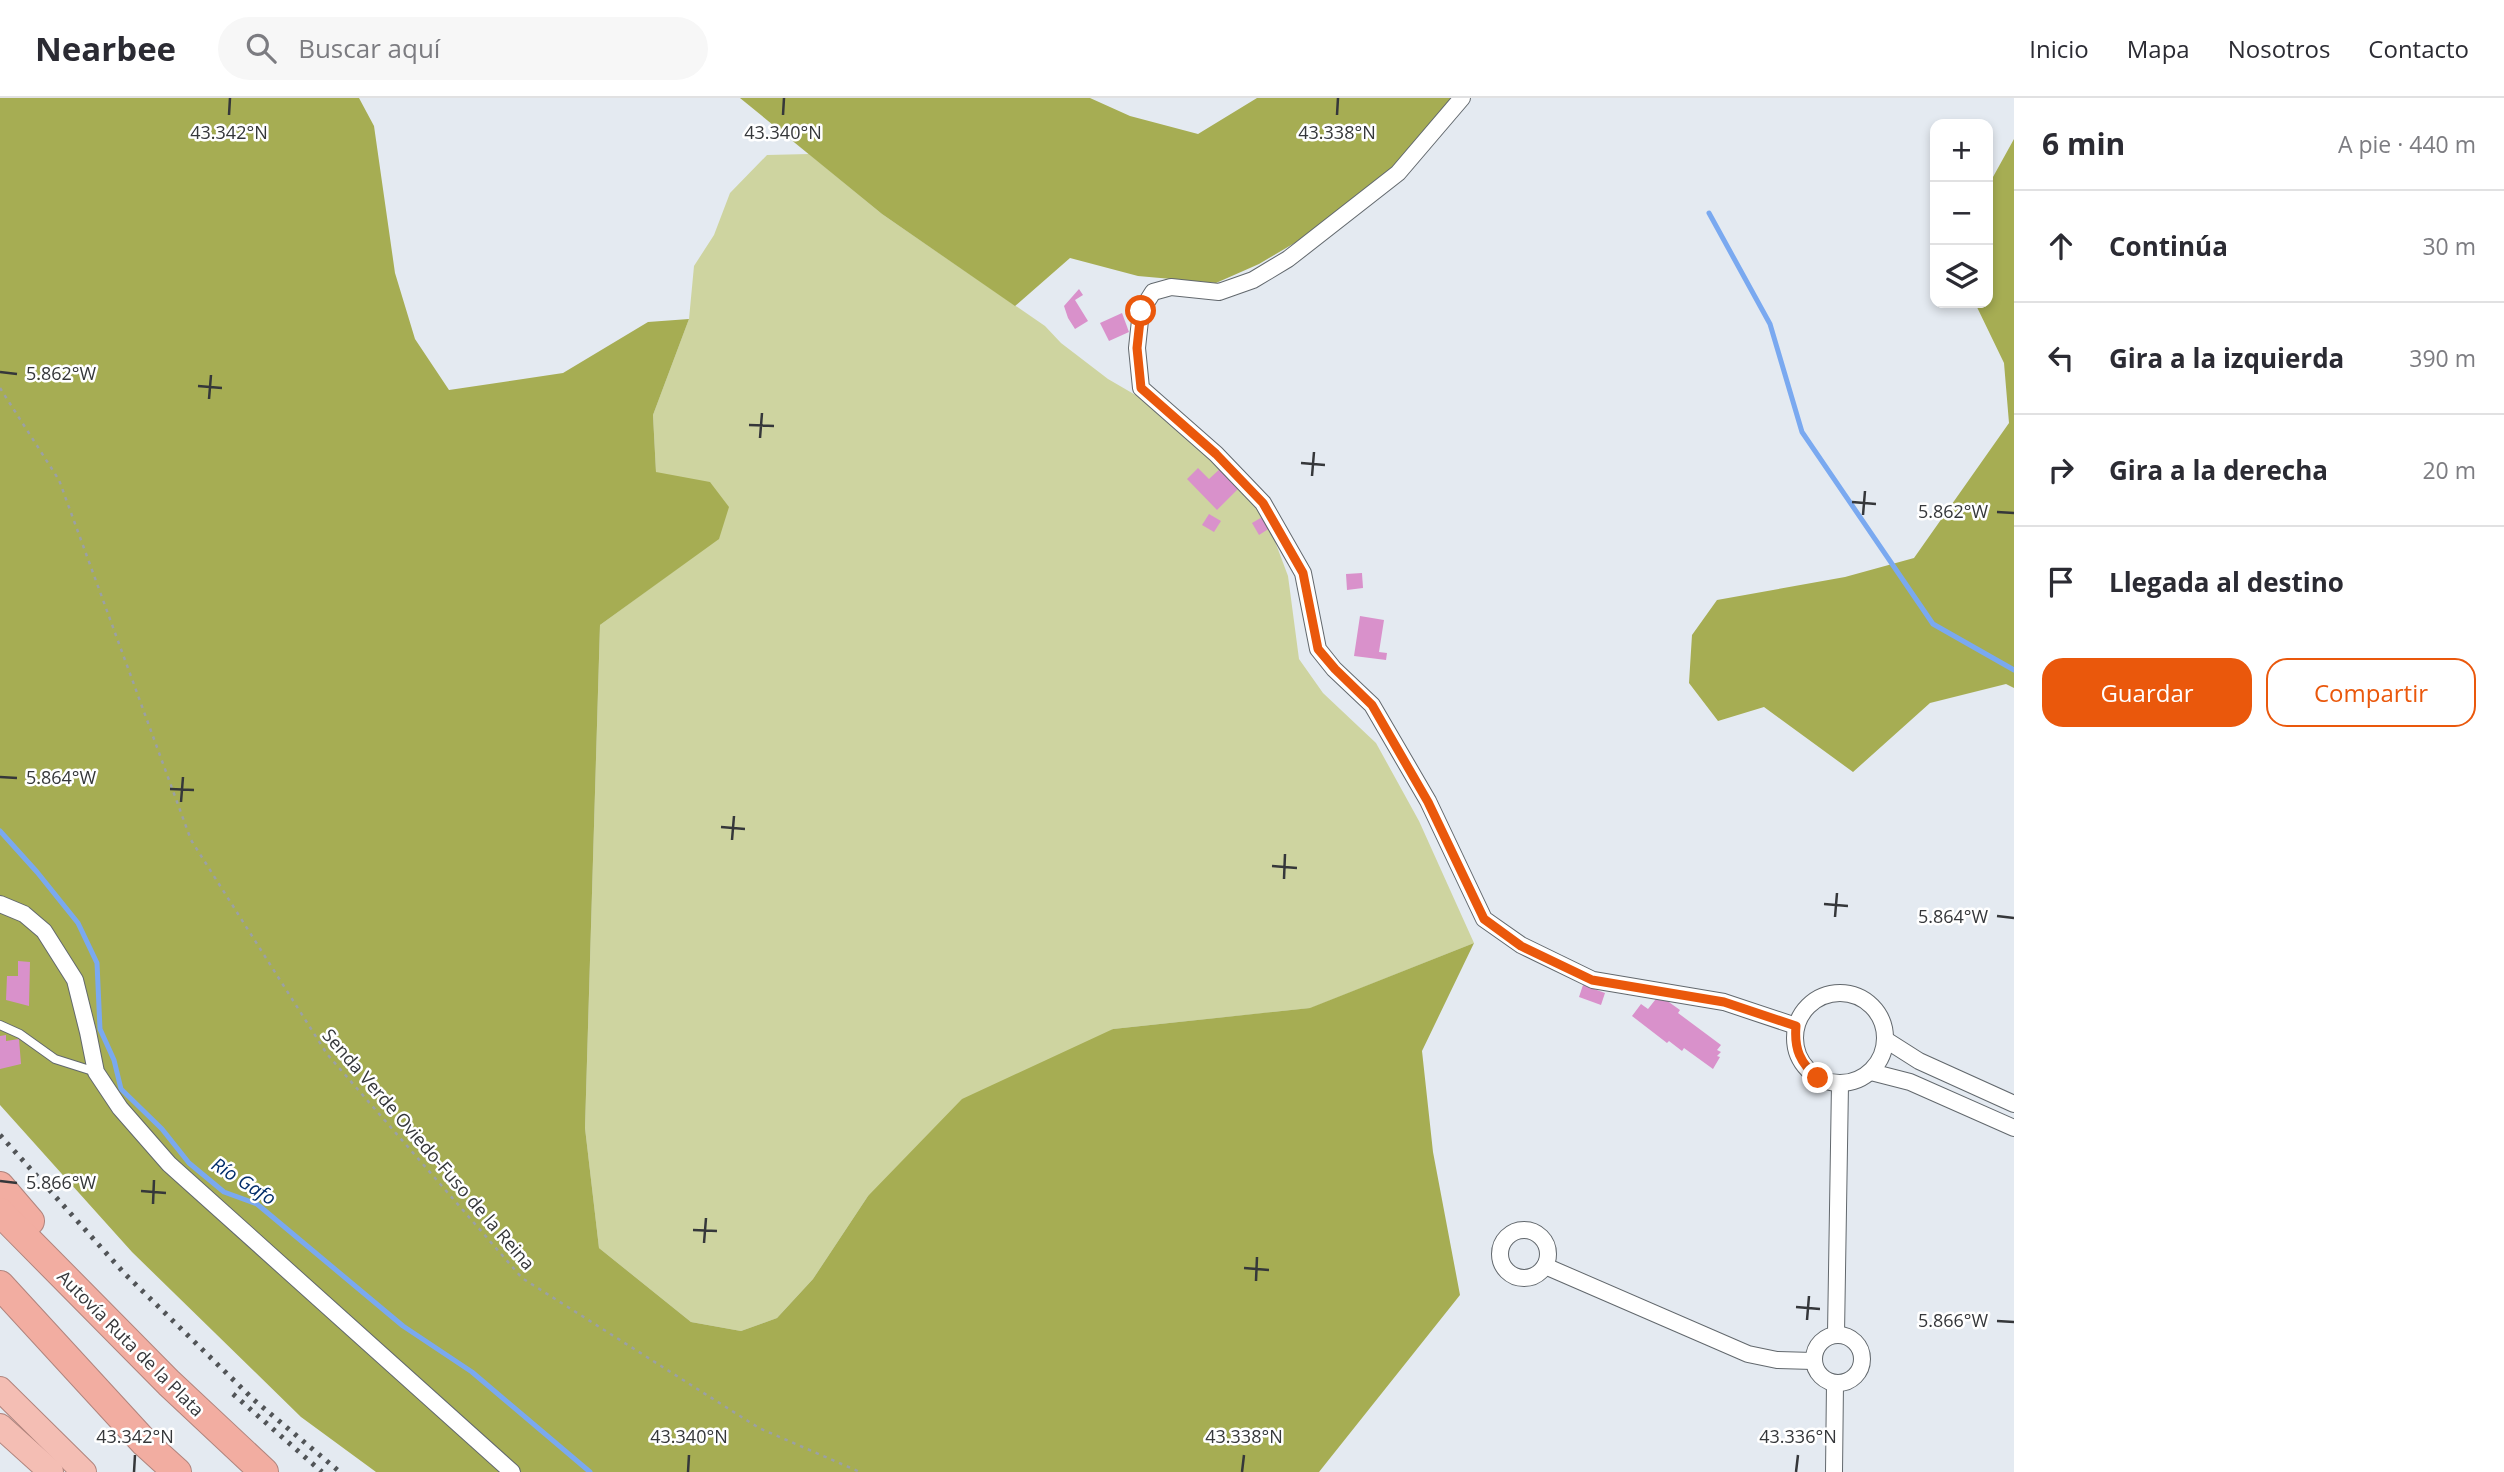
<!DOCTYPE html>
<html lang="es">
<meta charset="utf-8">
<style>
:root{--surface:#fff;--page:#f7f7f7;--text:#2b2b33;--muted:#7c7c81;--line:#e1e1e2;--accent:#ea580c}
body{margin:0;font-family:"Open Sans",sans-serif;background:var(--page);color:var(--text)}
.controls{position:absolute;right:21px;top:21px;display:grid;overflow:hidden;border-radius:14px;box-shadow:0 4px 10px #0003}
.controls button{width:63px;height:63px;display:grid;place-items:center;padding:0;border:0;border-bottom:2px solid var(--line);background:var(--surface);color:var(--text);font:35px sans-serif}
.stop{position:absolute;width:21px;height:21px;margin:-16px;border:5px solid #ea580c;border-radius:50%;background:#fff}
.stop.end{background:#ea580c;border-color:#fff;box-shadow:0 2px 7px #0008}
.list{margin:0;padding:0;list-style:none}
h2{display:flex;justify-content:space-between;align-items:center;height:91px;margin:0;padding:0 28px;font-size:30px}
h2 small{font-size:23px;font-weight:400;color:var(--muted)}
.list li{display:grid;grid-template-columns:46px 1fr auto;gap:21px;align-items:center;box-sizing:border-box;height:112px;padding:0 28px;border-top:2px solid var(--line)}
.list b{display:block;font-size:26px;white-space:nowrap}
.list em{font-size:23px;font-style:normal;color:var(--muted)}
.actions{display:flex;gap:14px;padding:21px 28px}
.actions a{flex:1;padding:16px 0;border:2px solid var(--accent);border-radius:21px;text-align:center;font-size:24px;color:var(--accent)}
.actions .main{background:var(--accent);color:#fff}
.icon{flex:none;width:38px;height:38px;fill:none;stroke:currentColor;stroke-width:2;stroke-linecap:round;stroke-linejoin:round}
.map{position:relative;flex:none;width:2014px;height:1374px;overflow:hidden}
header{display:flex;align-items:center;gap:42px;box-sizing:border-box;height:98px;padding:0 35px;background:var(--surface);border-bottom:2px solid var(--line)}
header strong{font-size:33px}
nav{display:flex;gap:38px;margin-inline-start:auto;font-size:24px}
.search{width:490px;height:63px;background:var(--page);display:flex;align-items:center;gap:18px;box-sizing:border-box;padding:0 24px;border-radius:38px;color:var(--muted);font-size:26px}
main{display:flex}
aside{flex:1;background:var(--surface)}
.map>svg:first-child{display:block}
.green{fill:#ced4a0}
.forest{fill:#a6ad53}
.lines{fill:none;stroke-linecap:round;stroke-linejoin:round}
.stream{stroke:#7aa9f0;stroke-width:5}
.building{fill:#d991cb}
.service-casing{stroke:#62686d;stroke-width:10}
.minor-casing{stroke:#62686d;stroke-width:18}
.trunk-casing{stroke:#b0847d;stroke-width:26}
.motorway-casing{stroke:#b0847d;stroke-width:30}
.path{stroke:#9ba0a5;stroke-width:2.5;stroke-dasharray:3.5 5;stroke-linecap:butt}
.service{stroke:#fff;stroke-width:8}
.minor{stroke:#fff;stroke-width:16}
.trunk{stroke:#f4beb4;stroke-width:24}
.motorway{stroke:#f2ada1;stroke-width:28}
.rail{stroke:#515457;stroke-width:5;stroke-dasharray:3.5 7;stroke-linecap:butt}
.route{stroke:#ea580c;stroke-width:9}
.ticks{fill:none;stroke:#35373a;stroke-width:2.5}
.labels{text-anchor:middle;dominant-baseline:central;stroke-width:5;stroke-linejoin:round;paint-order:stroke}
.street-label{font-size:18px;fill:#35373a;stroke:#fff}
.water-label{font-size:19px;font-style:italic;fill:#022d6a;stroke:#fff}
.ticks-label{font-size:18px;text-anchor:middle;fill:#35373a;stroke:#fff;stroke-width:5;stroke-linejoin:round;paint-order:stroke}
</style>
<header>
<strong>Nearbee</strong>
<div class="search"><svg class="icon" aria-label="search" viewBox="0 0 24 24"><circle cx="10" cy="10" r="6"/><path d="M15 15l6 6"/></svg>Buscar aquí</div>
<nav><a>Inicio</a><a>Mapa</a><a>Nosotros</a><a>Contacto</a></nav>
</header>
<main>
<div class="map">
<svg width="2014" height="1374" viewBox="0 0 2014 1374">
<rect width="100%" height="100%" fill="#e4eaf1"/>
<!-- green -->
<polygon class="green" points="809,56 882,116 1045,228 1061,245 1108,281 1151,306 1243,386 1270,430 1288,478 1299,561 1323,595 1376,645 1419,723 1474,845 1311,910 1113,931 868,1098 813,1181 777,1220 741,1233 691,1224 599,1150 585,1030 600,527 719,440 656,374 653,317 689,221 694,168 714,137 730,95 767,57"/>
<!-- forest -->
<g class="forest">
<polygon points="0,0 359,0 374,28 395,175 415,241 449,292 563,275 648,224 689,221 653,317 656,374 710,384 729,409 719,441 600,527 585,1030 599,1150 691,1224 741,1233 777,1220 813,1181 868,1098 962,1001 1113,931 1310,910 1474,845 1422,953 1433,1054 1460,1197 1319,1374 376,1374 301,1319 132,1154 0,1007"/>
<polygon points="740,0 1090,0 1130,18 1198,36 1257,0 1453,0 1391,73 1303,140 1259,166 1216,185 1138,178 1070,160 1015,208 882,116"/>
<polygon points="2014,41 2014,590 2006,586 1930,605 1853,674 1764,609 1718,623 1689,585 1692,537 1717,502 1845,479 1914,460 2009,325 2004,265 1975,205 1988,205 1988,88"/>
</g>
<g class="lines">
<!-- stream -->
<g class="stream">
<polyline points="1709,115 1770,226 1802,334 1933,526 2014,572"/>
<polyline points="0,733 37,774 78,825 97,865 100,931 114,962 121,991 162,1031 189,1065 224,1094 257,1106 403,1228 472,1274 590,1374"/>
</g>
</g>
<!-- building -->
<g class="building">
<polygon points="1079,191 1083,197 1075,202 1088,223 1075,231 1068,220 1064,208"/>
<polygon points="1122,215 1129,234 1109,243 1100,225"/>
<polygon points="1222,369 1243,386 1217,412 1187,381 1198,370 1209,381"/>
<polygon points="1209,416 1221,423 1214,434 1202,427"/>
<polygon points="1264,418 1270,430 1259,437 1252,425"/>
<polygon points="1362,475 1363,490 1347,492 1346,476"/>
<polygon points="1360,518 1384,522 1379,554 1387,555 1386,562 1354,558"/>
<polygon points="18,863 30,864 29,908 6,902 7,878 18,878"/>
<polygon points="1583,887 1605,895 1601,907 1579,899"/>
<polygon points="1659,897 1680,912 1678,915 1721,947 1717,952 1721,954 1717,958 1720,959 1713,971 1684,950 1682,953 1669,943 1667,945 1632,918 1641,906 1648,911"/>
<polygon points="6,937 6,943 19,941 21,966 0,971 0,938"/>
</g>
<g class="lines">
<!-- service casing -->
<g class="service-casing">
<polyline id="service" points="0,927 20,936 55,961 96,974"/>
</g>
<!-- minor casing -->
<g class="minor-casing">
<g id="minor">
<polyline points="1462,0 1398,75 1288,161 1253,182 1219,194 1171,189 1153,194 1141,213 1137,250 1141,290 1216,356 1263,405 1303,475 1318,551 1334,571 1372,607 1428,703 1484,821 1521,847 1593,882 1724,904 1796,928"/>
<polyline points="0,806 24,816 44,833 75,882 88,934 96,974 120,1010 169,1066 512,1374"/>
<circle cx="1840" cy="940" r="45"/>
<polyline points="1886,942 1919,963 2014,1006"/>
<polyline points="1871,974 1910,984 2014,1030"/>
<circle cx="1524" cy="1156" r="24"/>
<polyline points="1545,1168 1748,1256 1777,1262 1813,1263"/>
<polyline points="1836,1236 1840,986"/>
<circle cx="1838" cy="1261" r="24"/>
<polyline points="1834,1374 1835,1285"/>
</g>
</g>
<!-- trunk casing -->
<g class="trunk-casing">
<g id="trunk">
<polyline points="0,1291 84,1374"/>
<polyline points="0,1328 51,1374"/>
</g>
</g>
<!-- motorway casing -->
<g class="motorway-casing">
<g id="motorway">
<polyline points="0,1088 30,1123"/>
<polyline points="0,1114 169,1285 264,1374"/>
<polyline points="0,1187 145,1345 177,1374"/>
</g>
</g>
<!-- path -->
<polyline class="path" points="0,290 59,382 191,742 327,956 522,1180 759,1330 860,1374"/>
<!-- service -->
<use href="#service" class="service"/>
<!-- minor -->
<use href="#minor" class="minor"/>
<!-- trunk -->
<use href="#trunk" class="trunk"/>
<!-- motorway -->
<use href="#motorway" class="motorway"/>
<!-- rail -->
<g class="rail">
<polyline points="0,1037 125,1176 254,1302 340,1374"/>
<polyline points="233,1296 322,1374"/>
</g>
</g>
<g class="lines">
<!-- route -->
<path class="route" d="M 1141,213 L 1137,250 L 1141,290 L 1216,356 L 1263,405 L 1303,475 L 1318,551 L 1335,571 L 1372,607 L 1428,704 L 1484,821 L 1521,848 L 1592,882 L 1724,904 L 1796,928 C 1794,951 1800,965 1818,980"/>
</g>
<!-- ticks -->
<path class="ticks" d="M 229,17 L 230,0M 783,17 L 784,0M 1337,17 L 1338,0M 0,274 L 17,276M 198,288 L 222,290M 209,301 L 211,277M 749,327 L 774,328M 760,340 L 762,315M 1301,365 L 1325,367M 1312,378 L 1314,354M 1852,404 L 1876,406M 1997,414 L 2014,415M 1863,417 L 1865,393M 0,679 L 17,680M 170,691 L 194,692M 181,704 L 183,679M 721,729 L 745,731M 732,742 L 734,718M 1272,768 L 1297,770M 1284,781 L 1285,756M 1824,806 L 1848,808M 1997,818 L 2014,820M 1835,819 L 1837,795M 0,1083 L 17,1085M 141,1093 L 166,1095M 153,1106 L 154,1082M 693,1132 L 717,1133M 704,1145 L 706,1120M 1244,1170 L 1269,1172M 1256,1183 L 1257,1159M 1796,1209 L 1820,1211M 1807,1222 L 1809,1198M 1997,1223 L 2014,1224M 134,1374 L 135,1357M 688,1374 L 689,1357M 1242,1374 L 1244,1357M 1796,1374 L 1798,1357"/>
<g class="labels">
<!-- street labels -->
<g class="street-label">
<text transform="translate(429 1051) rotate(49)">Senda Verde Oviedo-Fuso de la Reina</text>
<text transform="translate(131 1245) rotate(45)">Autovía Ruta de la Plata</text>
</g>
<!-- water labels -->
<g class="water-label">
<text transform="translate(244 1083) rotate(32)">Río Gafo</text>
</g>
</g>
<g class="ticks-label">
<text x="229" y="41">43.342°N</text>
<text x="783" y="41">43.340°N</text>
<text x="1337" y="41">43.338°N</text>
<text x="61" y="282">5.862°W</text>
<text x="1953" y="420">5.862°W</text>
<text x="61" y="686">5.864°W</text>
<text x="1953" y="825">5.864°W</text>
<text x="61" y="1091">5.866°W</text>
<text x="1953" y="1229">5.866°W</text>
<text x="135" y="1345">43.342°N</text>
<text x="689" y="1345">43.340°N</text>
<text x="1244" y="1345">43.338°N</text>
<text x="1798" y="1345">43.336°N</text>
</g>
</svg>
<div class="controls">
<button>+</button>
<button>−</button>
<button><svg class="icon" aria-label="layers" viewBox="0 0 24 24"><path d="M12 4l9 5-9 5-9-5zM3 14l9 5 9-5"/></svg></button>
</div>
<div class="stop" style="left:1141px;top:213px"></div>
<div class="stop end" style="left:1818px;top:980px"></div>
</div>
<aside>
<h2>6 min<small>A pie · 440 m</small></h2>
<ul class="list">
<li><svg class="icon" aria-label="ahead" viewBox="0 0 24 24"><path d="M12 20V5M6 11l6-6 6 6"/></svg><div><b>Continúa</b></div><em>30 m</em></li>
<li><svg class="icon" aria-label="left" viewBox="0 0 24 24"><path d="M17 20v-9H6M10 6l-5 5 5 5"/></svg><div><b>Gira a la izquierda</b></div><em>390 m</em></li>
<li><svg class="icon" aria-label="right" viewBox="0 0 24 24"><path d="M7 20v-9h11M14 6l5 5-5 5"/></svg><div><b>Gira a la derecha</b></div><em>20 m</em></li>
<li><svg class="icon" aria-label="arrive" viewBox="0 0 24 24"><path d="M6 21V4h12l-3 4 3 4H6"/></svg><div><b>Llegada al destino</b></div></li>
</ul>
<div class="actions"><a class="main">Guardar</a><a>Compartir</a></div>
</aside>
</main>
